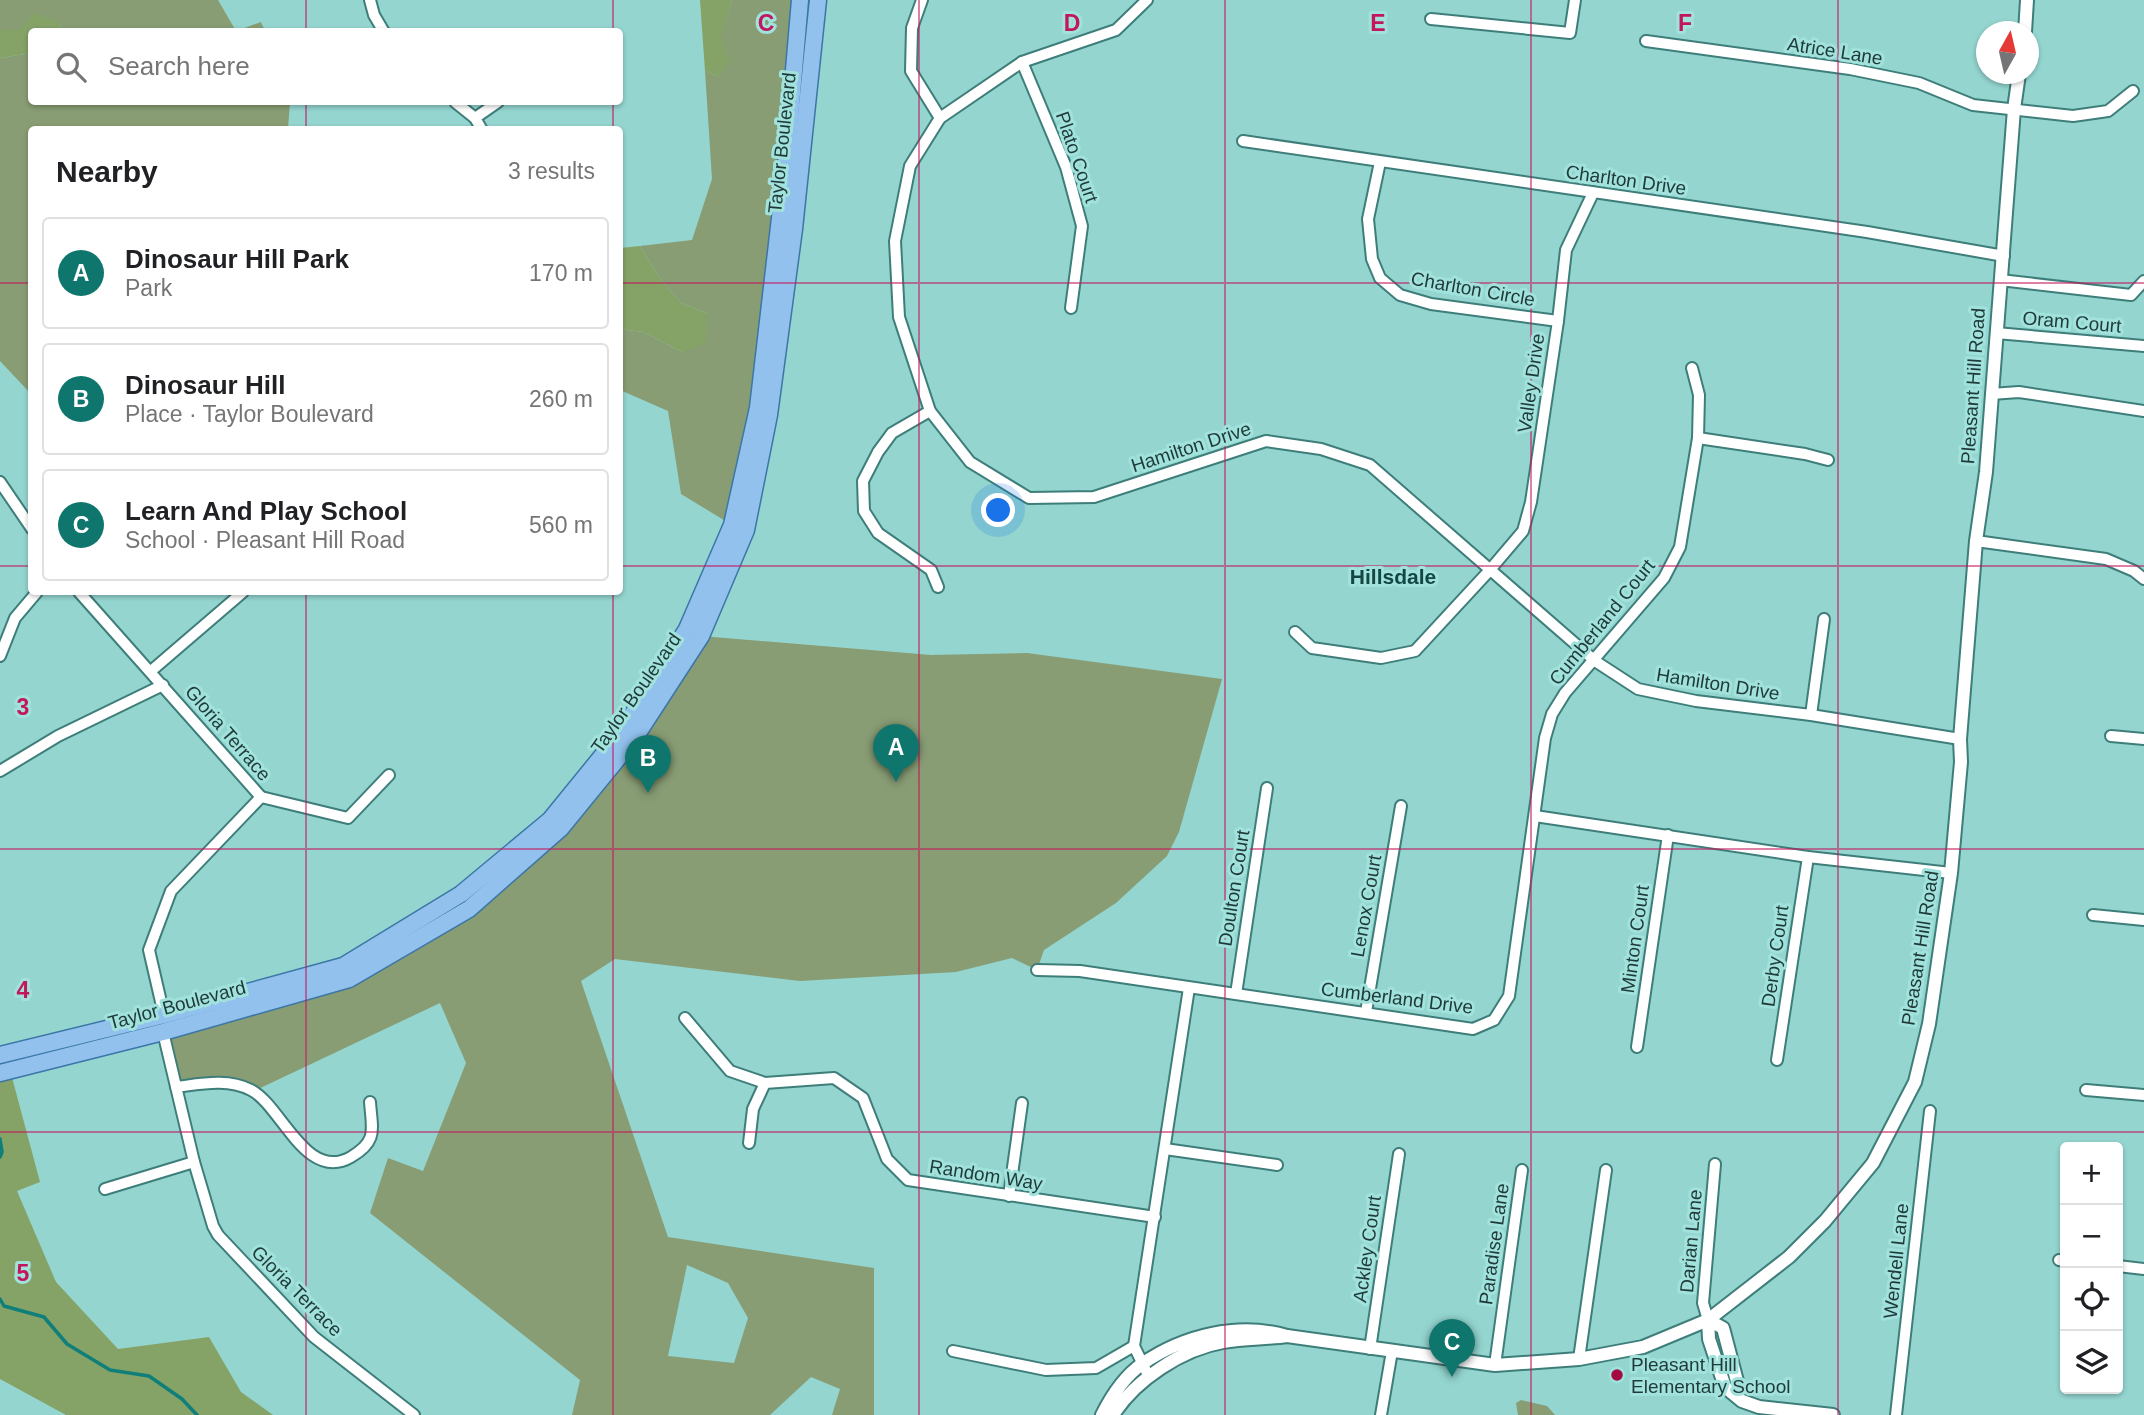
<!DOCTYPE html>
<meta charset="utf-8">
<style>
:root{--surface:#fff;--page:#f6f6f6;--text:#202124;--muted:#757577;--line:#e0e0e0;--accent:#0f766e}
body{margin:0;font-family:Helvetica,sans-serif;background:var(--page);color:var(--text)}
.controls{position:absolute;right:21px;bottom:21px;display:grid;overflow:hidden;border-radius:7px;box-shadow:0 2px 5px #0004}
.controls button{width:63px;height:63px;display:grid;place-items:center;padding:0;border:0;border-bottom:2px solid var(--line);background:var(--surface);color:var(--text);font:35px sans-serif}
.compass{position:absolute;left:1976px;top:21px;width:63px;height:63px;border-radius:50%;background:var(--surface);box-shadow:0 2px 5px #0004;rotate:8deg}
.you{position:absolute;left:999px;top:511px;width:24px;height:24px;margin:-18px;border:5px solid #fff;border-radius:50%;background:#1a73e8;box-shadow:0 0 0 10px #1a73e833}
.badge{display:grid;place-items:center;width:46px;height:46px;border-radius:50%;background:var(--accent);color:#fff;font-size:23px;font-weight:700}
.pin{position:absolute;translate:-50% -58px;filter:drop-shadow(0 2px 4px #0008)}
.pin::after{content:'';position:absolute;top:37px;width:24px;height:21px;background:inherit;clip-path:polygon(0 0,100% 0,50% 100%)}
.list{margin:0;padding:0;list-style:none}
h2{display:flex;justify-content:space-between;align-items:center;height:91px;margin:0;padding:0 28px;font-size:30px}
h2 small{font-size:23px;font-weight:400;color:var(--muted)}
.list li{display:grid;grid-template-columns:46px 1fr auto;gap:21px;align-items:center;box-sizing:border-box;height:112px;margin:0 14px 14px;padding:0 14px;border:2px solid var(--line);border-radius:7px}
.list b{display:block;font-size:26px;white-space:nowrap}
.list p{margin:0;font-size:23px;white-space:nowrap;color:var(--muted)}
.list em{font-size:23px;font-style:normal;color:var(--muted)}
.icon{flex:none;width:38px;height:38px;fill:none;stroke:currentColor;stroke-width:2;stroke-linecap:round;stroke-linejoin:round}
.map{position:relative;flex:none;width:2144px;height:1415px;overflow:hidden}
.search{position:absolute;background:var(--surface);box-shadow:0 2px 5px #0004;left:28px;top:28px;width:595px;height:77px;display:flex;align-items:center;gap:18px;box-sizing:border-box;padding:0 24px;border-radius:7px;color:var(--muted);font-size:26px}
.panel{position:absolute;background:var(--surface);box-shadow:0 2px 5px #0004;left:28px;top:126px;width:595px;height:469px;border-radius:7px}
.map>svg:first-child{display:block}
.green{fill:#889d74;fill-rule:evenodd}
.forest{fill:#85a367}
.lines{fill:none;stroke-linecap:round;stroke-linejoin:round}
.stream{stroke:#107f7a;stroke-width:3.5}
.minor-casing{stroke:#3e7e7a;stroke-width:14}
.tertiary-casing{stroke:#3e7e7a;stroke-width:16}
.primary-casing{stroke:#3b76a6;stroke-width:19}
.minor{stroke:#fff;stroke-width:10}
.tertiary{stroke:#fff;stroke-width:12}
.primary{stroke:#92c1ed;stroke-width:16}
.grid{fill:none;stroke:#c2185b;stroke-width:2;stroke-opacity:0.55}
.poi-dot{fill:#a40a42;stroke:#a1e2dd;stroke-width:2.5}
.labels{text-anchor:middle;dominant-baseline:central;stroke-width:6;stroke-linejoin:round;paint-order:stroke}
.street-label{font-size:19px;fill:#1f3a38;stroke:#a1e2dd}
.poi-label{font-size:19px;fill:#1f3a38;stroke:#a1e2dd;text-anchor:start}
.neighbourhood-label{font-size:21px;font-weight:bold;fill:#144744;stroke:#a1e2dd}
.grid-label{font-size:23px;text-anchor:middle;font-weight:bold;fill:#c2185b;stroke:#a1e2dd;stroke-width:6;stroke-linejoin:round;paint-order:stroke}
</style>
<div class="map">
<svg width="2144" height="1415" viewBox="0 0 2144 1415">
<rect width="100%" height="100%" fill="#94d5d0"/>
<!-- green -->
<g class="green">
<polygon points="0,0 218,0 236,31 261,22 265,31 60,31 61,23 19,30 0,30"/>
<polygon points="732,0 800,0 758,408 732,525 681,494 668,411 620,390 620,329 643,332 682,352 707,313 681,303 660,278 640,246 692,240 712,179 705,71 719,77 720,38"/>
<polygon points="31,53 32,102 290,102 288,129 32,130 31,394 0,361 0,58"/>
<path d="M 701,636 L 931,655 L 1027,653 L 1222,679 L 1179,832 L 1167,856 L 1116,903 L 1044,950 L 1037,970 L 1012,958 L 956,972 L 800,981 L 615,959 L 581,981 L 668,1237 L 874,1268 L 874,1415 L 832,1415 L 840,1389 L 811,1377 L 770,1415 L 572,1415 L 580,1380 L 370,1213 L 388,1158 L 423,1171 L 466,1063 L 440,1003 L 254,1091 L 236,1084 L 176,1087 L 163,1032 L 349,979 L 469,909 ZM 687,1265 L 728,1283 L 748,1318 L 734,1363 L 668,1356 Z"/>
<polygon points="1521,1400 1547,1406 1555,1415 1518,1415 1516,1403"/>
</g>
<!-- forest -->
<g class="forest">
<polygon points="700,0 732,0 721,38 730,60 719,77 705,71"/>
<polygon points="34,13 61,23 60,31 32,32 31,53 0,58 0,30 19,30"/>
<polygon points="640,246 660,278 681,303 707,313 706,343 682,352 643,332 620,329 620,248"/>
<polygon points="10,1070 40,1182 17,1191 56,1282 118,1349 209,1337 241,1392 273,1415 66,1415 0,1379 0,1073"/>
</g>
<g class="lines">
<!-- stream -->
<g class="stream">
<polyline points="0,1139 2,1152 0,1157"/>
<polyline points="0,1299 4,1306 44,1317 67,1344 110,1370 149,1376 182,1399 197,1415"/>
</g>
<!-- minor casing -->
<g class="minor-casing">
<g id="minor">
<polyline points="370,0 374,15 384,32"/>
<polyline points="922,0 912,28 911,71 940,118"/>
<polyline points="1147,0 1116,30 1022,62 940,118 910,166 895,241 899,317 930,411 970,462 1029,498 1094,497 1266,441 1321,449 1370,465 1595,661 1638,689 1696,701 1811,715 1960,739"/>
<polyline points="1431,19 1570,33 1575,0"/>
<polyline points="1646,41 1850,69 1919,83 1973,105 2073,116 2108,111 2133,91"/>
<polyline points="1022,62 1066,167 1082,226 1071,308"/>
<polyline points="455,102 475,118 482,130"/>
<polyline points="475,118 498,102"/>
<polyline points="1243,141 1867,232 2004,256"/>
<polyline points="1380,162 1368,219 1372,259 1380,278 1400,295 1431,304 1558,321"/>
<polyline points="2000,280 2131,295 2144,281"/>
<polyline points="1996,333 2144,346"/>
<polyline points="1991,394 2019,392 2144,411"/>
<polyline points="930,411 892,433 878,452 863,481 864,511 878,533 931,570 938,587"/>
<polyline points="1698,438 1805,454 1828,460"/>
<polyline points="0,482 32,529"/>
<polyline points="1976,541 2106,559 2134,571 2144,579"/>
<polyline points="79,592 261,797"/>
<polyline points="1295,632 1312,648 1381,658 1415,651 1489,571 1523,531 1531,502 1558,321 1566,250 1593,193"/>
<polyline points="0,656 15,618 37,592"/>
<polyline points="151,671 243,592"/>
<polyline points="1811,715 1824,619"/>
<polyline points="2111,736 2144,739"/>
<polyline points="0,771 58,736 163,685"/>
<polyline points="261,797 348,818 389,775"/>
<polyline points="1535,816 1808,857 1951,873"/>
<polyline points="2093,915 2144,920"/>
<polyline points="1037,970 1080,971 1473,1029 1494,1020 1509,996 1545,738 1552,714 1565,693 1664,578 1680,547 1698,438 1699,395 1692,368"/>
<polyline points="1236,994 1267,788"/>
<polyline points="1366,1012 1401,806"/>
<polyline points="164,1015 149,950 171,891 261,797"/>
<polyline points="685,1018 730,1071 765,1083 834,1078 863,1098 887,1159 908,1180 1155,1217"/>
<polyline points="163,1032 194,1162 213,1226 218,1235 314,1337 414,1415"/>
<polyline points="1637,1047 1668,835"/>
<polyline points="1777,1060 1808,857"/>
<path d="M 176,1087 C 201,1084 227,1078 251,1090 C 281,1105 306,1183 351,1157 C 378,1141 372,1130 370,1102"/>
<polyline points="2086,1090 2144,1095"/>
<polyline points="749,1143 753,1109 765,1083"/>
<polyline points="1165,1149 1277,1165"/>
<polyline points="105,1189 194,1162"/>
<polyline points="1009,1196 1022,1103"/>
<polyline points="2059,1260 2065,1261"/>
<polyline points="2118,1266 2144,1269"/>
<polyline points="1708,1320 1703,1303 1715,1164"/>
<polyline points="1370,1349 1399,1154"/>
<polyline points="953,1351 1046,1370 1096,1368 1134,1346"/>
<polyline points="1579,1359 1606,1170"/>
<polyline points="1495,1365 1522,1170"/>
<polyline points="1149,1377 1134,1346 1189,988"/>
<polyline points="1381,1415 1392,1351"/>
<polyline points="1896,1415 1930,1111"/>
</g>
</g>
<!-- tertiary casing -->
<g class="tertiary-casing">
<g id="tertiary">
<polyline points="2025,32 2027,0"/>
<polyline points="1708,1320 1709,1339 1725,1387 1742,1401 1759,1407 1833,1415"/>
<polyline points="1708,1320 1723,1328 1738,1385 1736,1395"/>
<polyline points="1287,1336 1495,1365 1579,1359 1643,1347 1708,1320 1789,1257 1825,1221 1873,1163 1915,1082 1929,1024 1951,873 1961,762 1960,739 1976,541 1986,472 2014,109 2019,74"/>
<path d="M 1102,1415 C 1111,1397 1125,1376 1142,1364 C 1184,1335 1239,1322 1287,1336 C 1266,1339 1244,1338 1223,1342 C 1182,1349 1135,1380 1113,1415"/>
</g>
</g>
<!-- primary casing -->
<g class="primary-casing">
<g id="primary">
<polyline points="0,1055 164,1015 343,966 461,894 550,820 620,734 687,629 732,525 758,408 785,175 800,0"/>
<polyline points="0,1073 163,1032 349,979 469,909 561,828 636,736 701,636 746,530 769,415 794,229 818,0"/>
</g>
</g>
<!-- minor -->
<use href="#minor" class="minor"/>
<!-- tertiary -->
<use href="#tertiary" class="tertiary"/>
<!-- primary -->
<use href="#primary" class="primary"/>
</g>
<!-- grid -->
<path class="grid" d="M 306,0 L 306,32M 613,0 L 613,32M 919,0 L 919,1415M 1225,0 L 1225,1415M 1531,0 L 1531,1415M 1838,0 L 1838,1415M 306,102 L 306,130M 613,102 L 613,130M 0,283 L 32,283M 620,283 L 2144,283M 0,566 L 32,566M 620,566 L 2144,566M 306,592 L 306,1415M 613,592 L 613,1415M 0,849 L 2144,849M 0,1132 L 2144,1132"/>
<!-- markers -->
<circle class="poi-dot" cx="1617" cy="1375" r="7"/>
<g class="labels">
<!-- street labels -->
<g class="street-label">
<text transform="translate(1835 51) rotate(9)">Atrice Lane</text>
<text transform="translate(782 143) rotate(-84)">Taylor Boulevard</text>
<text transform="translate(1077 157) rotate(71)">Plato Court</text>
<text transform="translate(1626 180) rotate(8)">Charlton Drive</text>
<text transform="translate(1473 289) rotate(10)">Charlton Circle</text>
<text transform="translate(2072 322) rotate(5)">Oram Court</text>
<text transform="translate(1531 383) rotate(-82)">Valley Drive</text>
<text transform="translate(1973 386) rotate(-86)">Pleasant Hill Road</text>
<text transform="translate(1191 447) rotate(-18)">Hamilton Drive</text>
<text transform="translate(1602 622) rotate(-51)">Cumberland Court</text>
<text transform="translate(1718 684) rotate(9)">Hamilton Drive</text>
<text transform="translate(636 693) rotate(-55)">Taylor Boulevard</text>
<text transform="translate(228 733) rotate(49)">Gloria Terrace</text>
<text transform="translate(1234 888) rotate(-81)">Doulton Court</text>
<text transform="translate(1366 906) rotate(-80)">Lenox Court</text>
<text transform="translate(1635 939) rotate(-82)">Minton Court</text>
<text transform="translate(1920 948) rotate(-81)">Pleasant Hill Road</text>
<text transform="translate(1775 956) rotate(-82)">Derby Court</text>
<text transform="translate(1397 998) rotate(7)">Cumberland Drive</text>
<text transform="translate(177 1005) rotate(-15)">Taylor Boulevard</text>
<text transform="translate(986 1175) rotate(9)">Random Way</text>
<text transform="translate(1691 1241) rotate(-85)">Darian Lane</text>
<text transform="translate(1494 1244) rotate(-82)">Paradise Lane</text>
<text transform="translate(1367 1249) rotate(-82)">Ackley Court</text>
<text transform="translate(1896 1261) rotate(-84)">Wendell Lane</text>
<text transform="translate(297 1291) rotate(45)">Gloria Terrace</text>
</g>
<!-- poi labels -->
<g class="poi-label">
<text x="1631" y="1364">Pleasant Hill<tspan x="1631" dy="22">Elementary School</tspan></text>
</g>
<!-- neighbourhood labels -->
<g class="neighbourhood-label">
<text x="1393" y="576">Hillsdale</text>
</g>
</g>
<g class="grid-label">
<text x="766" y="31">C</text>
<text x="1072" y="31">D</text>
<text x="1378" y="31">E</text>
<text x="1685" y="31">F</text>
<text x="23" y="715">3</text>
<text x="23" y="998">4</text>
<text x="23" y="1281">5</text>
</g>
</svg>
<div class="controls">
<button>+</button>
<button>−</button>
<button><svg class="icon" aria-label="locate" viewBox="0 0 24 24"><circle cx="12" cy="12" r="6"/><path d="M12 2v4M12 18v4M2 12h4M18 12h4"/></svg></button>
<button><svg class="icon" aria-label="layers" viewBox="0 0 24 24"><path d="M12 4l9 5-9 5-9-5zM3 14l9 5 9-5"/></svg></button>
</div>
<svg class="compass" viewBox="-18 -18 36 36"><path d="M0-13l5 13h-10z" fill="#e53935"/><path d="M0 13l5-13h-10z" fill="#757577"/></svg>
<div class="you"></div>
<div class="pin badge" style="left:896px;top:782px">A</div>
<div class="pin badge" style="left:648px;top:793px">B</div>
<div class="pin badge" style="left:1452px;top:1377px">C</div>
<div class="search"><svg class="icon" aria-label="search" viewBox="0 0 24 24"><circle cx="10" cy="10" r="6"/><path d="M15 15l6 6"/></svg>Search here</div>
<section class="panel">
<h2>Nearby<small>3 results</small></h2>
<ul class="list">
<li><span class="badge">A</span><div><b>Dinosaur Hill Park</b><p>Park</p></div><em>170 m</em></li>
<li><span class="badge">B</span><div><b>Dinosaur Hill</b><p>Place · Taylor Boulevard</p></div><em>260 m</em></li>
<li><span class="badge">C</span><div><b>Learn And Play School</b><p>School · Pleasant Hill Road</p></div><em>560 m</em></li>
</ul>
</section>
</div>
